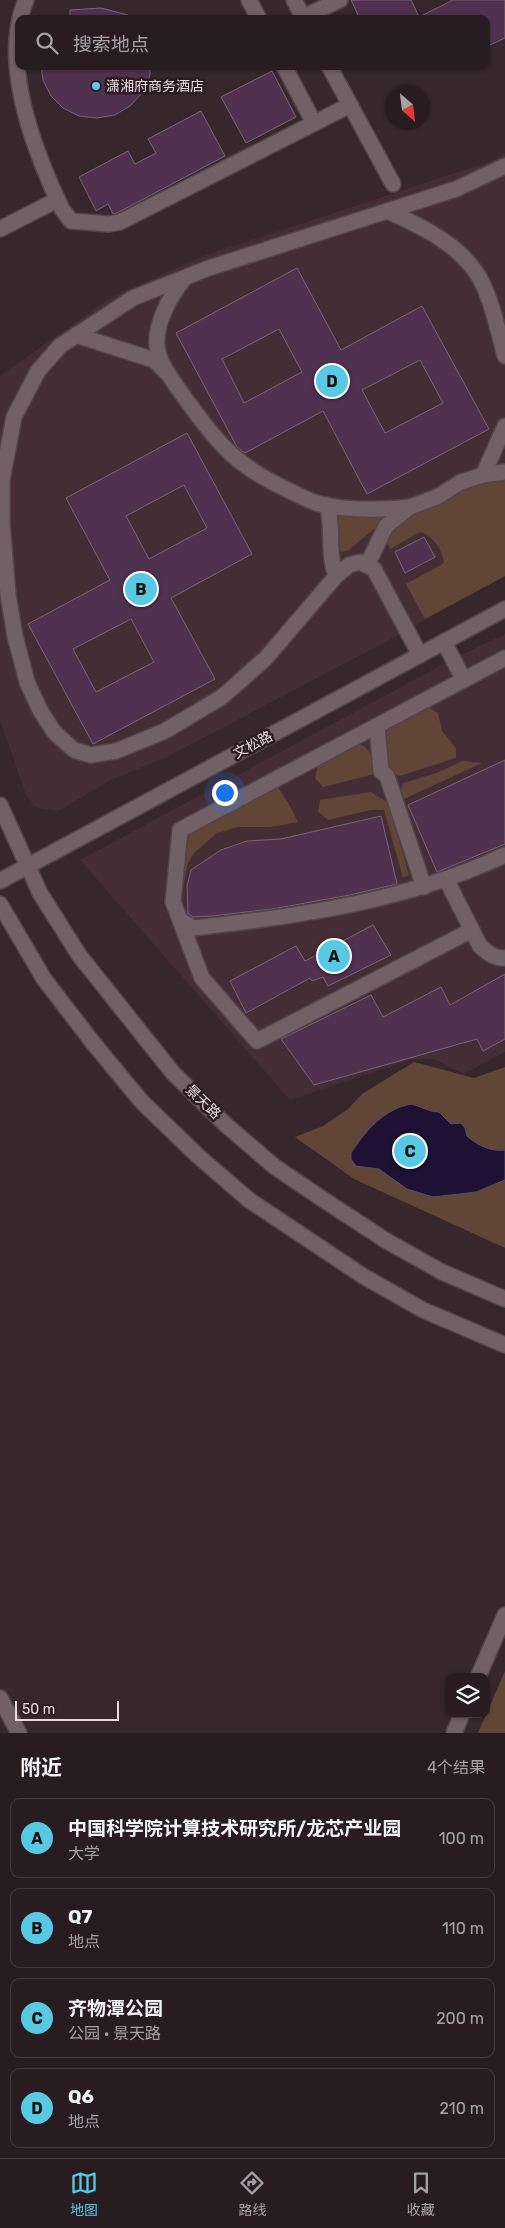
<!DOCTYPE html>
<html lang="zh">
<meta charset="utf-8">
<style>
:root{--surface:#291c21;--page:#31252a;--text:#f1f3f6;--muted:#a5a1a5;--line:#453a3f;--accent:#57c9e2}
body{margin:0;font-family:Rubik,"Noto Sans SC",sans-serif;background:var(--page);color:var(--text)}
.controls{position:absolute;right:15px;bottom:15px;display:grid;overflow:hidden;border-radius:10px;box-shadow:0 1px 4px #0004}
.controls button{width:45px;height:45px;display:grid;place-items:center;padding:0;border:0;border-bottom:1px solid var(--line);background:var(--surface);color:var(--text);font:25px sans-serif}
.compass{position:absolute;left:385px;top:85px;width:45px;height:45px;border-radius:50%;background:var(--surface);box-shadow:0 1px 4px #0004;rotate:152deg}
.scale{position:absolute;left:15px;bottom:12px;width:104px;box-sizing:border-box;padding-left:5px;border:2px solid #e5dadd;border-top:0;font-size:14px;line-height:18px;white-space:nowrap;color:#e5dadd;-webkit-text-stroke:4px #2d1d23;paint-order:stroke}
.you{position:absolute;left:224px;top:792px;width:18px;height:18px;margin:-12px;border:4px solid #fff;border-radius:50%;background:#1a73e8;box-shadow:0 0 0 8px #1a73e833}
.badge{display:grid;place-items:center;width:32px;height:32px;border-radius:50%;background:var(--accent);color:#111;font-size:16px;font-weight:700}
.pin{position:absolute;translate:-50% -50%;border:2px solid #fff;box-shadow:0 1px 5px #0006}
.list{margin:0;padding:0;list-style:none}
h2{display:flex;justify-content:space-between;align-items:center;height:65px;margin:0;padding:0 20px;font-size:21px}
h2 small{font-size:16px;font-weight:400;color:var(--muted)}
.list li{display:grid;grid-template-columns:32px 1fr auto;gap:15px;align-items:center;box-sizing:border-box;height:80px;margin:0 10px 10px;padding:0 10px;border:1px solid var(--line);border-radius:10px}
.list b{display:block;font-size:19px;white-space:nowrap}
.list p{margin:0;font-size:16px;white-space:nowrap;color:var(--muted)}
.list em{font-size:16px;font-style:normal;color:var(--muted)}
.icon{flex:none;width:28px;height:28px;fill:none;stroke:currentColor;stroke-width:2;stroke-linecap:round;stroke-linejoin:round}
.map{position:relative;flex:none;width:505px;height:1733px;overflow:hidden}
.search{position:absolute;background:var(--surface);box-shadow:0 1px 4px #0004;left:15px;right:15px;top:15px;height:55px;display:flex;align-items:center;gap:12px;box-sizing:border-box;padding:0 18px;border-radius:10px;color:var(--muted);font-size:19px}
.sheet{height:425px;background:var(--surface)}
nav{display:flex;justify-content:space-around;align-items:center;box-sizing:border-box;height:70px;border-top:1px solid var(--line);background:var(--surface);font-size:14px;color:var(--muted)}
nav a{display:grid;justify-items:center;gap:2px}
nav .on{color:var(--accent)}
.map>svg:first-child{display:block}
.built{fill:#452d36}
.green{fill:#5f4637}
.water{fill:#1f1134;stroke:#5a4d67}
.building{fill:#513150;stroke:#756774;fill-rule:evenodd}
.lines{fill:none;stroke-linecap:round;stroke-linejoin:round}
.minor-casing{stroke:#524449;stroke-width:18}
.minor{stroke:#735f66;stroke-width:15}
.poi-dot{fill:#57c9e2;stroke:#2d1d23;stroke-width:2}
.labels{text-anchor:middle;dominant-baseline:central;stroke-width:5;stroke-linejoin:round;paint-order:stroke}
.poi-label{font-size:14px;fill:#e5dadd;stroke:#2d1d23;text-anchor:start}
.street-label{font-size:14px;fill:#e5dadd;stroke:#2d1d23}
</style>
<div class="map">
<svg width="505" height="1733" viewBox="0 0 505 1733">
<rect width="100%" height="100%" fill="#37262c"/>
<!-- built -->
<g class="built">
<polygon points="505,153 505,576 393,638 167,757 111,780 58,811 35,807 26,795 0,720 0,376 113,296 209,254 495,160"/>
<polygon points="505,634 505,1052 464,1074 433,1059 412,1059 290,1100 80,860 453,659"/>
</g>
<!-- green -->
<g class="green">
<path d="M 505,478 L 505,576 L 425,619 L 406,584 L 444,563 C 443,551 433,535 420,532 L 390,549 L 387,542 L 389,532 C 424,505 462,487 505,478 Z"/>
<polygon points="337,515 380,515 382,522 349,550 341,552 337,538"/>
<polygon points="428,707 438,713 442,731 456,748 456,758 400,776 389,771 382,733"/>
<path d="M 358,743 C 373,750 372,759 374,774 L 323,787 L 315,778 L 318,766 Z"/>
<polygon points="462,761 482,763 404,799 401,790 403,783 437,773"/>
<polygon points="277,786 289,804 298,822 271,827 238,827 217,833 193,854 187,865 181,902 178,894 189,835"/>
<polygon points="371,792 388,803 409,875 403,878 384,810 371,810 328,820 318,812 320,800"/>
<polygon points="414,1062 474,1078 505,1067 505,1248 354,1179 295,1137 323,1126 348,1109 362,1094"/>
<polygon points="505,1671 505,1733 478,1733"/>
</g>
<!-- water -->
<path class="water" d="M 412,1104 L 431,1111 L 439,1112 L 451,1124 L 461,1123 L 465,1128 L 467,1136 C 477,1145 491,1152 505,1150 L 505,1180 L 476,1192 L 433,1197 L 407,1189 L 379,1169 L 356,1166 L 351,1159 L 351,1153 C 365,1131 385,1108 412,1104 Z"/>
<!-- building -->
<g class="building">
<polygon points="351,0 411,0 419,17 453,0 505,0 505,38 486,47 486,19 360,19"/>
<polygon points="101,8 128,15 127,19 70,19 70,10"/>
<polygon points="41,66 150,66 150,75 143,92 130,106 115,115 97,118 79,116 63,108 51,96 43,80"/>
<polygon points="272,71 296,117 246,143 221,97"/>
<polygon points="201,111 225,156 117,213 113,214 108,204 96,211 79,177 128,151 135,164 156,153 148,139"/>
<path d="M 297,268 L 341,350 L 422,306 L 489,429 L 367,494 L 323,411 L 245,453 L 237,447 L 176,333 ZM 279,329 L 302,372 L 244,403 L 222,359 ZM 420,360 L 443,403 L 385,433 L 362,390 Z"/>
<path d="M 187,433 L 252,554 L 171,598 L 215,679 L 93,744 L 28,624 L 110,580 L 66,498 ZM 184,485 L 207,528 L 149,559 L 126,516 ZM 131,619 L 154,662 L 96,692 L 73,649 Z"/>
<polygon points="424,537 435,557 405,573 395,552"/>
<polygon points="505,760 505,844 437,872 408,805"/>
<polygon points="381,816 397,884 350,895 272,909 212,916 193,917 188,914 187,886 191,870 221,850 247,841 281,839"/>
<polygon points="373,925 391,955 328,986 323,977 312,981 310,978 246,1013 230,981 296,946 305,961"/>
<polygon points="505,974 505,1039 483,1051 477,1039 314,1085 281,1039 371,995 383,1017 441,987 450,1005"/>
</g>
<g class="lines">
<!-- minor casing -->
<g class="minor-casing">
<g id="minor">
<path d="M 26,0 C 0,61 33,149 62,209 L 71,221 L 109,224 L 120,222 L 350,105"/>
<polyline points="249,0 259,19"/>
<polyline points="294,0 304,19"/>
<polyline points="303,17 340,0"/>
<polyline points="284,66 314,123"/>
<polyline points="329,66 393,184"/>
<path d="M 387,211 C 424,227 469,249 485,289 C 494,310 499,334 505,356"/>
<polyline points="0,229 57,200"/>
<path d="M 184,279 C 170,296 152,328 158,352 C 163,369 175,384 185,398 C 218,444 236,466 288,490 C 298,495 309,501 320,504 C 349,511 381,510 410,507"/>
<polyline points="76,335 154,360 166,372"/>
<polyline points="483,475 505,426"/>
<path d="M 327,505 C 334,528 327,553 336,576"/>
<polyline points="367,565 386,526 410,507 437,497 461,482 483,475 505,472"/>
<polyline points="444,642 464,680"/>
<polyline points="420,655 374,569 360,562 349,565 336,576 266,658 222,697 165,731 116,751 91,755 74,750 54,732 40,710 27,682 15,636 8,594 2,523 2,480 14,417 38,371 60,346 133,298 209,268 456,189 505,166"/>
<path d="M 505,658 L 180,830 L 173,902 L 180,920 L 193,928 C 301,916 406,901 505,855"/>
<polyline points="377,726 381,771 387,776 424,887"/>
<polyline points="0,805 40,893 79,955 173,1073 226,1125 275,1167 324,1200 385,1240 442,1272 505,1299"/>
<path d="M 446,879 L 480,946 C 488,953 495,959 505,958"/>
<polyline points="0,881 505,609"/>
<polyline points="0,904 44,979 94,1044 142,1102 198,1156 249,1200 363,1276 423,1310 505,1345"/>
<polyline points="180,920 202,978 257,1041 472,930"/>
<polyline points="478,1677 505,1615"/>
<polyline points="0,1698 19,1733"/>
<polyline points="454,1733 462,1714"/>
</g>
</g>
<!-- minor -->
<use href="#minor" class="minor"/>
</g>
<!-- markers -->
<circle class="poi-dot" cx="96" cy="86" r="5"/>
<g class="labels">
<!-- poi labels -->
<g class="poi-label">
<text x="106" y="86">潇湘府商务酒店</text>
</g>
<!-- street labels -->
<g class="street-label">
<text transform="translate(253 745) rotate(-28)">文松路</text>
<text transform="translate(203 1102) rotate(44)">景天路</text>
</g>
</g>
</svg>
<div class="controls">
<button><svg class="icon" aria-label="layers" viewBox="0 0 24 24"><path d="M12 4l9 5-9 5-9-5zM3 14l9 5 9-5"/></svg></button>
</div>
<svg class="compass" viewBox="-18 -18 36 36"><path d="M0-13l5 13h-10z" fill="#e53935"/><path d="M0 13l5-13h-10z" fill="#a5a1a5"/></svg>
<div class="scale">50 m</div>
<div class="you"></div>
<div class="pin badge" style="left:334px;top:956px">A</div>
<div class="pin badge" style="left:141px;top:589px">B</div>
<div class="pin badge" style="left:410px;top:1151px">C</div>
<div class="pin badge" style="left:332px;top:381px">D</div>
<div class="search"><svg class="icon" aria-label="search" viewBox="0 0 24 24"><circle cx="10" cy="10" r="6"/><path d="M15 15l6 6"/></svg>搜索地点</div>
</div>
<section class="sheet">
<h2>附近<small>4个结果</small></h2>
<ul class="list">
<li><span class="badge">A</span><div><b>中国科学院计算技术研究所/龙芯产业园</b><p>大学</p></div><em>100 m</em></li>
<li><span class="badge">B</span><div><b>Q7</b><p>地点</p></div><em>110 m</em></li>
<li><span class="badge">C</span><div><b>齐物潭公园</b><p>公园 · 景天路</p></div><em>200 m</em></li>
<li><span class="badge">D</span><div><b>Q6</b><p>地点</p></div><em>210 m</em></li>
</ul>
</section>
<nav>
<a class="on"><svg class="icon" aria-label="map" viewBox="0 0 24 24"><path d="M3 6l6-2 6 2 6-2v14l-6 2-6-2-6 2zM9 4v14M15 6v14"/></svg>地图</a>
<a><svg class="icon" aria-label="directions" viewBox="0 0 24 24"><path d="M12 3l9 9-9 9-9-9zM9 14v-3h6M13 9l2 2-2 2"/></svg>路线</a>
<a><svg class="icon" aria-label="saved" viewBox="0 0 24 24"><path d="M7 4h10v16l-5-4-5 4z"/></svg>收藏</a>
</nav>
